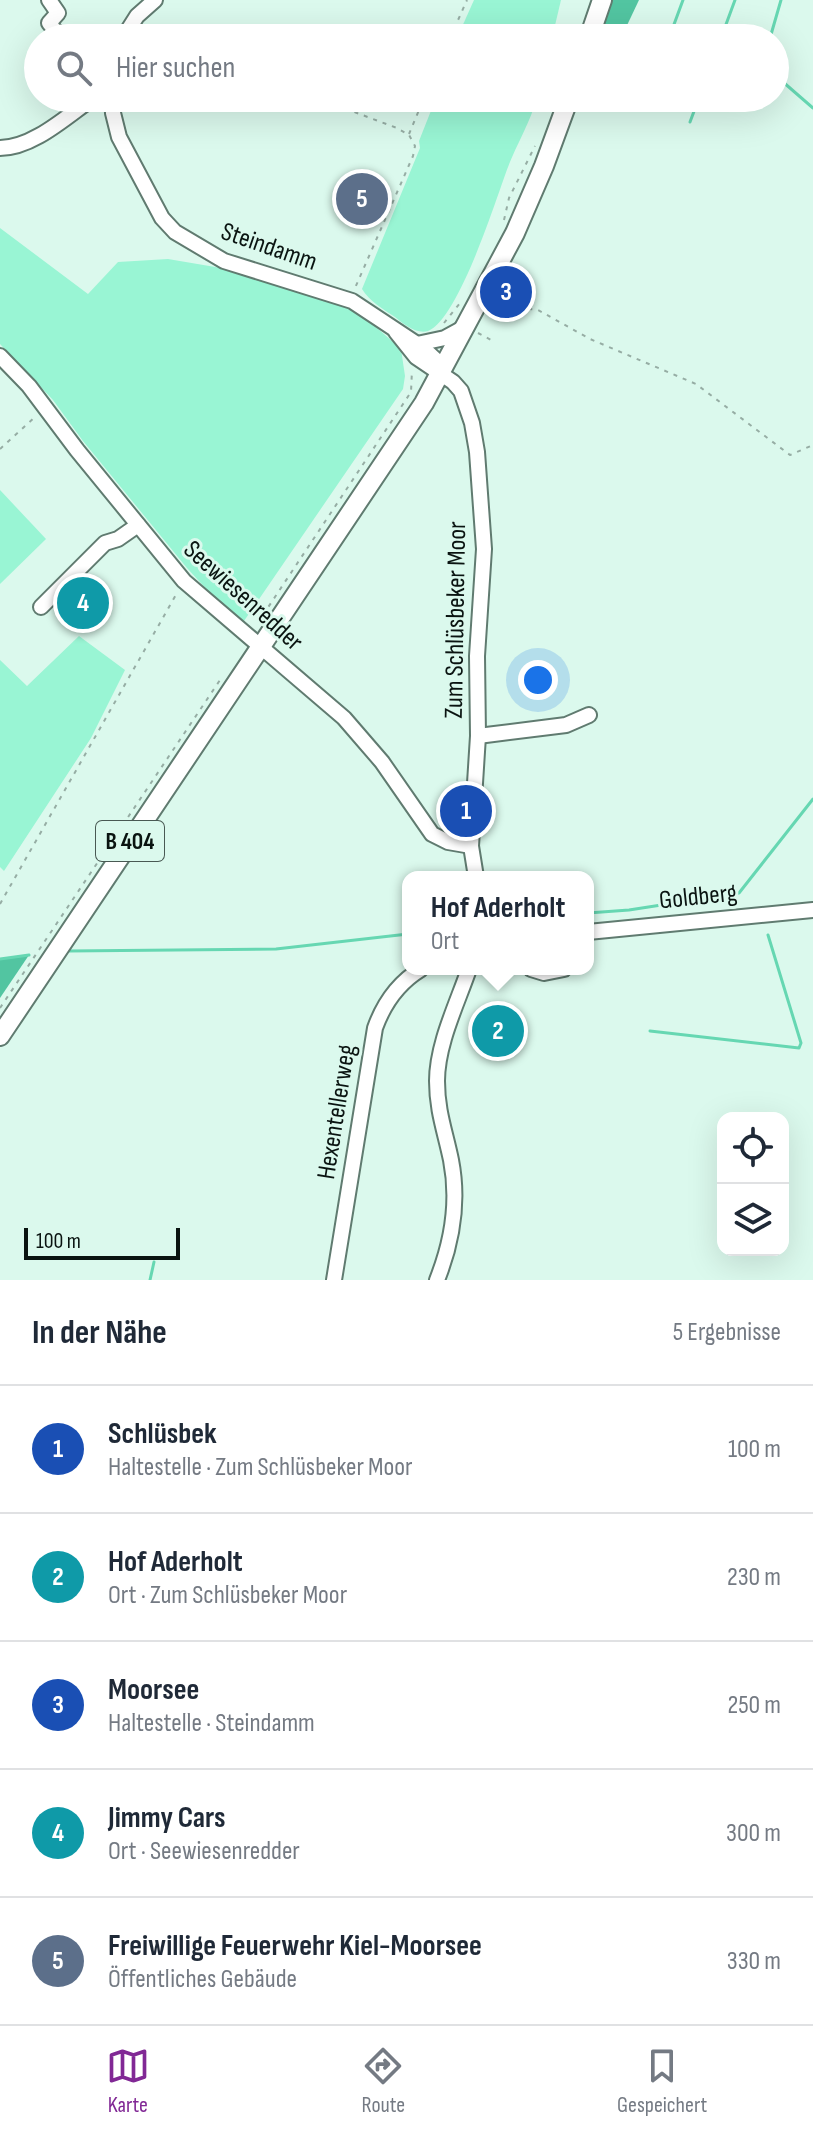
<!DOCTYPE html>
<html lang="de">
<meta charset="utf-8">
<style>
:root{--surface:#fff;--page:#f2f2f3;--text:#1f2937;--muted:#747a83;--line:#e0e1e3;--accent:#812895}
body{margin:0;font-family:"Sofia Sans Condensed",sans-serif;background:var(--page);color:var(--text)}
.controls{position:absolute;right:24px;bottom:24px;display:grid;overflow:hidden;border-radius:16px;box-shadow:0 8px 32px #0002}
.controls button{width:72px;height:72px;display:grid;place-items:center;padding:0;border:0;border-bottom:2px solid var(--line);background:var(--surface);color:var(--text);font:40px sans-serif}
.scale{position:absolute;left:24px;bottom:20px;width:156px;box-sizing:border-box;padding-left:8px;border:4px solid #0a1411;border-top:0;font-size:22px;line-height:28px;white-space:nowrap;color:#0a1411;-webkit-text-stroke:6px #dbf9ed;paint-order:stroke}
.you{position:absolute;left:538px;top:680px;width:28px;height:28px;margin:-20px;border:6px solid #fff;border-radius:50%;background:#1a73e8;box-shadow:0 0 0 12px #1a73e833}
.badge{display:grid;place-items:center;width:52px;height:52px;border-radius:50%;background:var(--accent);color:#fff;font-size:26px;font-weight:700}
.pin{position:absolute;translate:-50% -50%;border:4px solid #fff;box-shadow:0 2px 8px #0006}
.popup{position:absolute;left:402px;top:871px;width:192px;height:104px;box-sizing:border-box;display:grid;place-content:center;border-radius:16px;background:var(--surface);filter:drop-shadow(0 2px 6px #0005);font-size:26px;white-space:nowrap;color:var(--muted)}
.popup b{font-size:30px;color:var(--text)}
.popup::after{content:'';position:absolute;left:50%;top:100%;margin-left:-16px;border:16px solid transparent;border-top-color:var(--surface)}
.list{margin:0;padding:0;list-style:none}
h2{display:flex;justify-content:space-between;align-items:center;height:104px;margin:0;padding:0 32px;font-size:34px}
h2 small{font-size:26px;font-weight:400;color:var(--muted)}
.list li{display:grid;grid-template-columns:52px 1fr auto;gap:24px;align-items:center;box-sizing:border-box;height:128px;padding:0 32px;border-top:2px solid var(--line)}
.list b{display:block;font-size:30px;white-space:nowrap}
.list p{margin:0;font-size:26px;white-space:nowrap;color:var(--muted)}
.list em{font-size:26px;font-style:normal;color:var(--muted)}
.icon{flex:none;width:44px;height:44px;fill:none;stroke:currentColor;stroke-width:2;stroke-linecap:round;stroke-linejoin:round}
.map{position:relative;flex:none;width:813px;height:1280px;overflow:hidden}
.search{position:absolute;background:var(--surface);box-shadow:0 8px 32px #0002;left:24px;right:24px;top:24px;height:88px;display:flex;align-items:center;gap:20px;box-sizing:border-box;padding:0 28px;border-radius:44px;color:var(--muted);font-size:30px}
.sheet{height:744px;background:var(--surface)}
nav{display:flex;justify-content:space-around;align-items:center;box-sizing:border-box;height:112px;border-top:2px solid var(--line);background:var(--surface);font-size:22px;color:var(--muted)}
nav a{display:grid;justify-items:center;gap:4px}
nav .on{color:var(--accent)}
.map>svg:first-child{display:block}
.green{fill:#99f5d4}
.forest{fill:#52c5a1}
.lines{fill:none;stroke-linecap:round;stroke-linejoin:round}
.stream{stroke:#66d7b2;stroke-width:3}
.minor-casing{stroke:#607b70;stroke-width:18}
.major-casing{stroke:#607b70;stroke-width:22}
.path{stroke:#96ada4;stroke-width:2;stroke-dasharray:4 6;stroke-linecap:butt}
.minor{stroke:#fff;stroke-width:14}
.major{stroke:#fff;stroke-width:18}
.labels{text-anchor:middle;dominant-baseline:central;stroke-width:6;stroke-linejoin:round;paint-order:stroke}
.shield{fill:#dbf9ed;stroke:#495953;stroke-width:2}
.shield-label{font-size:24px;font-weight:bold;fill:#0a1411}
.street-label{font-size:26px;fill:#0a1411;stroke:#dbf9ed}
</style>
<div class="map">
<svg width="813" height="1280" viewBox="0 0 813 1280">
<rect width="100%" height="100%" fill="#dbf9ed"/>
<!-- green -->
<g class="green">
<polygon points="474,0 561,0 552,38 457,38"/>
<path d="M 436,98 L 537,98 C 529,126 513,150 504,178 C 493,209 457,320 428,331 C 417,335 402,323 395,317 C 383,309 369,301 362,289 L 420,148 L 419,141 Z"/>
<polygon points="0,228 88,294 118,262 168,259 227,269 331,298 360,313 401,349 405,376 403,389 244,621 209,592 187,568 83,441 53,400 0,344"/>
<polygon points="0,490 46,539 0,584"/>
<polygon points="79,636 125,670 91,738 4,871 0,867 0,660 27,686"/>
</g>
<!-- forest -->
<g class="forest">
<polygon points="610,0 639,0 621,38 600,38"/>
<polygon points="29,955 0,998 0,959"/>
</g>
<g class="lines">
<!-- stream -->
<g class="stream">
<polyline points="669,38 683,0"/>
<polyline points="721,38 735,0"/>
<polyline points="770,38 781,0"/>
<polyline points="775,75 813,108"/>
<polyline points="690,122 699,98"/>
<polyline points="588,913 629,910 739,893 813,799"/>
<polyline points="68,951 276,949 408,934"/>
<polyline points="0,959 29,955"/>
<polyline points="650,1031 799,1048 801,1043 768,935"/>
<polyline points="150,1280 154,1262"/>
</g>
<!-- minor casing -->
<g class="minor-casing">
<g id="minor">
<polyline points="49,0 58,13 49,23 61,38"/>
<polyline points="123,38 137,16 155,0"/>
<polyline points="112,98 113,113 119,137 162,218 175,232 224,261 352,301 423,348 436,360 441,374"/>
<path d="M 0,148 C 33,148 67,116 93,98"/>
<polyline points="396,332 416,357 453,382 461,391 472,423 477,452 484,549 477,656 478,736 471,846 476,877"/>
<polyline points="417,344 445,338 467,326"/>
<polyline points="0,356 29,386 77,450 184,581 344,718 382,762 432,834 448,842 471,846"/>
<polyline points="41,607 105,543 118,539 138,525"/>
<polyline points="478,736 566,725 589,715"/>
<polyline points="588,932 813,910"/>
<polyline points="531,969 544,973 564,969"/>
<path d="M 334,1280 L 375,1028 C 384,1003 398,983 421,969"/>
<path d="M 437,1280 C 453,1240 459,1201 451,1160 C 445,1131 437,1111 437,1081 C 437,1044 457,1004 469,969"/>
</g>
</g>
<!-- major casing -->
<g class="major-casing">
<g id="major">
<polyline points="589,38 602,0"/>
<polyline points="0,1036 424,403 515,233 544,166 569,98"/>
</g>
</g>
<!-- path -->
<g class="path">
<polyline points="373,30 378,38"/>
<polyline points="450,38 467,0"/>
<polyline points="317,98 397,128 409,135 415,146 413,156 355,288"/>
<polyline points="336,104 339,98"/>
<polyline points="409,134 424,98"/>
<polyline points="504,220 509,198 535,146"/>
<polyline points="502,296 520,308 538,310 590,339 696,384 790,455 813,445"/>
<polyline points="444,323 460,303"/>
<polyline points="478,333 491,340"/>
<polyline points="0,449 35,417"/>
<polyline points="263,615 411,392 412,370"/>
<polyline points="0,904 177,593"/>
<polyline points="0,1008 220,680"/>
</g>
<!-- minor -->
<use href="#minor" class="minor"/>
<!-- major -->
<use href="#major" class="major"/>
</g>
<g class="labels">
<!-- shield labels -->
<rect class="shield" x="96" y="821" width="68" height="40" rx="6"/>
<g class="shield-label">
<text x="130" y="841">B 404</text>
</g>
<!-- street labels -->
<g class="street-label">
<text transform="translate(269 247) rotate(19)">Steindamm</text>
<text transform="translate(243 596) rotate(42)">Seewiesenredder</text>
<text transform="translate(456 620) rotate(-89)">Zum Schlüsbeker Moor</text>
<text transform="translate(698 897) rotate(-6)">Goldberg</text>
<text transform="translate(337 1112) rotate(-81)">Hexentellerweg</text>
</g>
</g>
</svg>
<div class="controls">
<button><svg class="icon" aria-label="locate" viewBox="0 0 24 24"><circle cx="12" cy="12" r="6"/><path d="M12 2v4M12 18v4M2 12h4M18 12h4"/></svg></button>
<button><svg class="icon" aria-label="layers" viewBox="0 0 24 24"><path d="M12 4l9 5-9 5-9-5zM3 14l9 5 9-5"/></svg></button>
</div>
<div class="scale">100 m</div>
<div class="you"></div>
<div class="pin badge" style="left:466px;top:811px;background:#1a4fb4">1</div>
<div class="pin badge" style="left:498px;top:1031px;background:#0f9aa8">2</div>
<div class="popup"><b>Hof Aderholt</b>Ort</div>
<div class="pin badge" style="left:506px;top:292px;background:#1a4fb4">3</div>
<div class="pin badge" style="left:83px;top:603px;background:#0f9aa8">4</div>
<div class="pin badge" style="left:362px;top:199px;background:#5c6f8a">5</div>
<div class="search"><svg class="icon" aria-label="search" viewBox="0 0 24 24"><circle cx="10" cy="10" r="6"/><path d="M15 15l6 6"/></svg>Hier suchen</div>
</div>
<section class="sheet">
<h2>In der Nähe<small>5 Ergebnisse</small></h2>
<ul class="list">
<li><span class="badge" style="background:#1a4fb4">1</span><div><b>Schlüsbek</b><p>Haltestelle · Zum Schlüsbeker Moor</p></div><em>100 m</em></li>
<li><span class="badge" style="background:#0f9aa8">2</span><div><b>Hof Aderholt</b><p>Ort · Zum Schlüsbeker Moor</p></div><em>230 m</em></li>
<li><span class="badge" style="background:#1a4fb4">3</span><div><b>Moorsee</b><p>Haltestelle · Steindamm</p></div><em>250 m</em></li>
<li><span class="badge" style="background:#0f9aa8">4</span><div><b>Jimmy Cars</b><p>Ort · Seewiesenredder</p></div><em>300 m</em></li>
<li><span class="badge" style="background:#5c6f8a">5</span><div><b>Freiwillige Feuerwehr Kiel-Moorsee</b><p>Öffentliches Gebäude</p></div><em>330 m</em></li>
</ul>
</section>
<nav>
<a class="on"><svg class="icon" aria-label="map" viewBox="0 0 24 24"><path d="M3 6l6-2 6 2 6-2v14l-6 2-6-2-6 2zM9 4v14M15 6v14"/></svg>Karte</a>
<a><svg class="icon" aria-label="directions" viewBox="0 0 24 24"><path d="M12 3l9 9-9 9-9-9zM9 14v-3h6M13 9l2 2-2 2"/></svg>Route</a>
<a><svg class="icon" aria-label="saved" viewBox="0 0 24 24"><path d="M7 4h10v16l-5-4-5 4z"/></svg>Gespeichert</a>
</nav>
